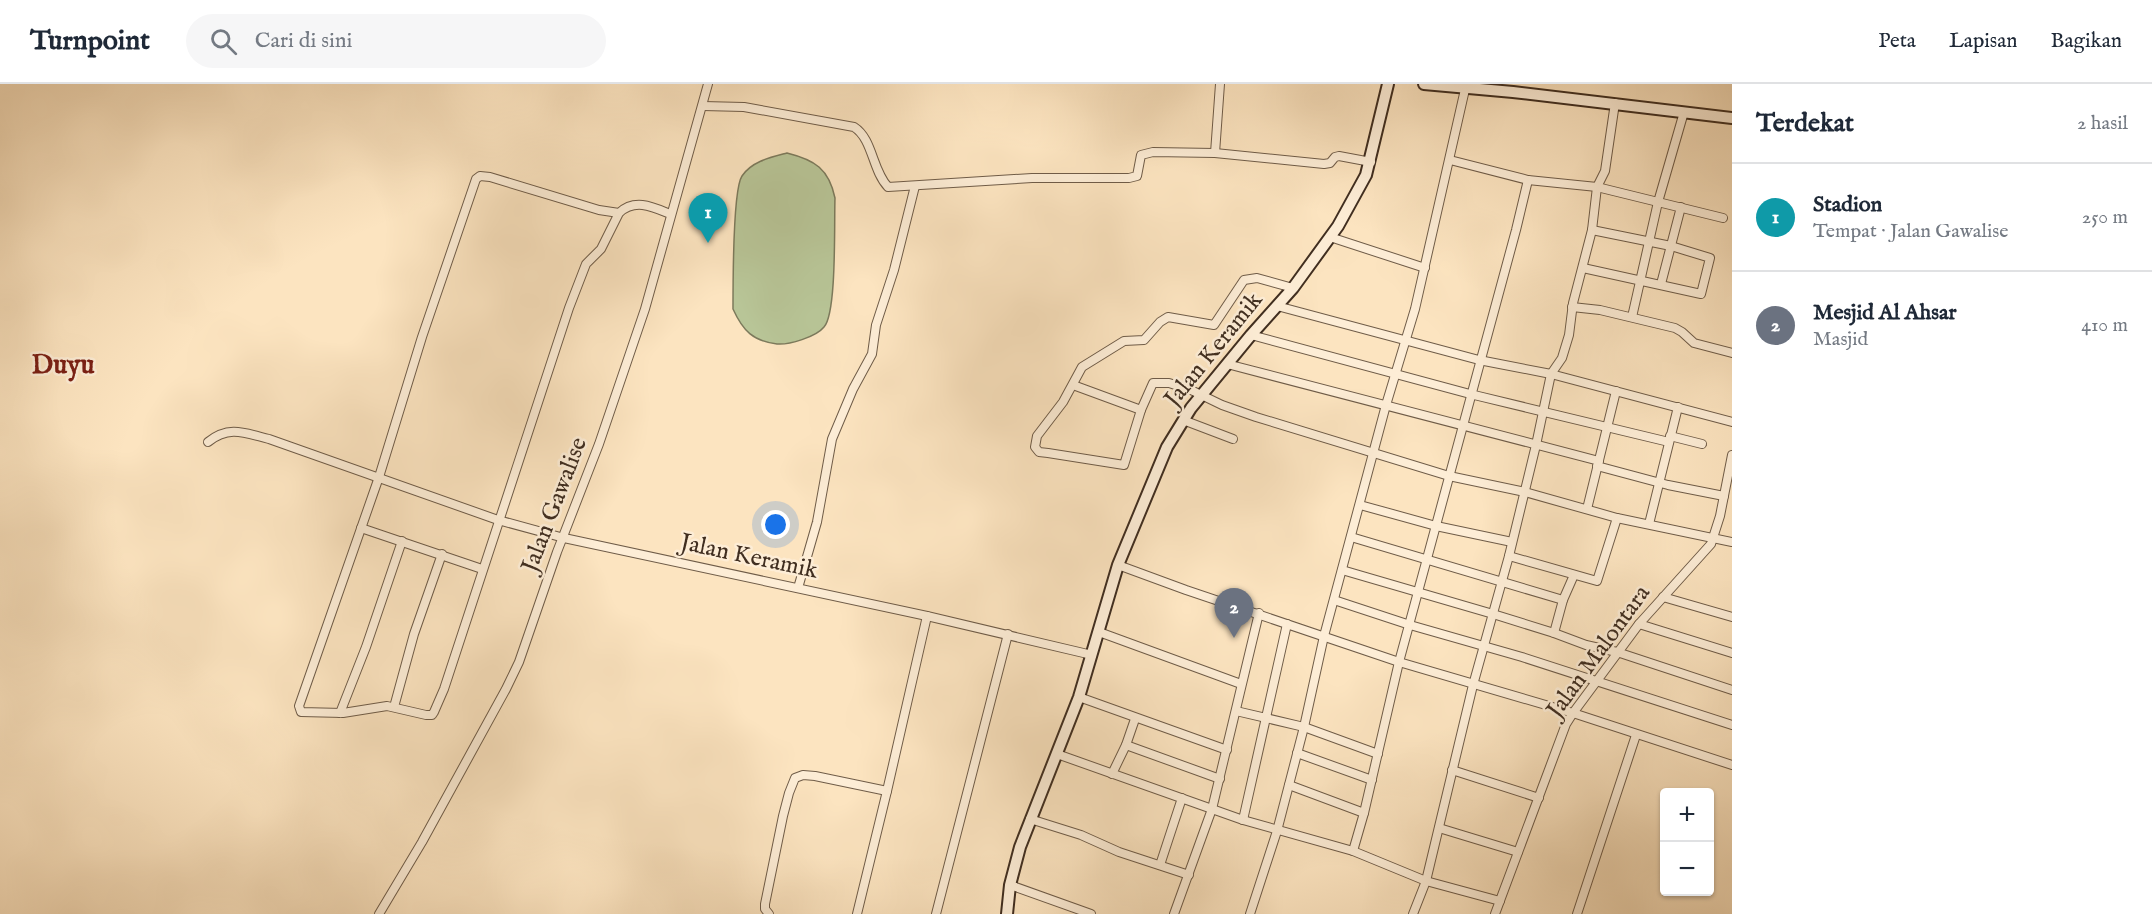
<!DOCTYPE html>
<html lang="id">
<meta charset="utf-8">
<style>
:root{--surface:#fff;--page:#f6f6f7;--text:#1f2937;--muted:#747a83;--line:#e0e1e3;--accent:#db2777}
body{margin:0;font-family:"IM FELL English",serif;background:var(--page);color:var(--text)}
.controls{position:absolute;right:18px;bottom:18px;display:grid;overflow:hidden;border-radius:6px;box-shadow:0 2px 4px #0004}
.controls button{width:54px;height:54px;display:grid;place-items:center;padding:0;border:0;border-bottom:2px solid var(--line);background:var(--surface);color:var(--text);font:30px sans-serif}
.you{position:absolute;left:776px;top:441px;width:21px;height:21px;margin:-15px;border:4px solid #fff;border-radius:50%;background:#1a73e8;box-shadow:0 0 0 9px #1a73e833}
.badge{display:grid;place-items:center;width:39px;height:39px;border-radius:50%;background:var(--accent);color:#fff;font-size:20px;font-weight:700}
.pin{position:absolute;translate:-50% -50px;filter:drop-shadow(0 2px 3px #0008)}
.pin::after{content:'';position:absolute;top:32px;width:21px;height:18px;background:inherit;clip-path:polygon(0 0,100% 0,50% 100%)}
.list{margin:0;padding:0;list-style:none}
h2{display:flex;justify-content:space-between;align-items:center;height:78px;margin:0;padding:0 24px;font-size:26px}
h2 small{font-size:20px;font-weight:400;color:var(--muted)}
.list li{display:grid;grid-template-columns:39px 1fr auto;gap:18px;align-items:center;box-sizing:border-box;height:108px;padding:0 24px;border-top:2px solid var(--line)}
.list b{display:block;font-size:22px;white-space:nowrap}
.list p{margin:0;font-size:20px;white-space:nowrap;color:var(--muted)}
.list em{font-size:20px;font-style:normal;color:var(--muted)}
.icon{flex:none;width:33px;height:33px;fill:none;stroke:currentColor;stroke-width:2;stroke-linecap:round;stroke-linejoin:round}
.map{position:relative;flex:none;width:1732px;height:830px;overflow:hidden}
header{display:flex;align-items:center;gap:36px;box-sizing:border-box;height:84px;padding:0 30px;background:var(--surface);border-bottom:2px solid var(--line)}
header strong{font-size:28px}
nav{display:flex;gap:33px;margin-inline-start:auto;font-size:21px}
.search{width:420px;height:54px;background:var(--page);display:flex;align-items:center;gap:15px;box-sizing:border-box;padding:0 21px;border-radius:33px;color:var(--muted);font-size:22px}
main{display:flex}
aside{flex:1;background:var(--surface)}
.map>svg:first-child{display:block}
.green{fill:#b8c597;stroke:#7c7a5c;stroke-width:1.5}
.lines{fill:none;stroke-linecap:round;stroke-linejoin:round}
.street-casing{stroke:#6f5c48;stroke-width:10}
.secondary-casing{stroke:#402e20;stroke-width:14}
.street{stroke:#fdedd6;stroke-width:8}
.secondary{stroke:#fdedd6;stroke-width:10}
.labels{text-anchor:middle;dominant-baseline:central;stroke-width:5;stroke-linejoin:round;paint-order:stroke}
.street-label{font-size:24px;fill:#402e20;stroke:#fdedd6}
.quarter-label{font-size:27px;font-weight:bold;fill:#7a1f14;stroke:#fdedd6}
</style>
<header>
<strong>Turnpoint</strong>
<div class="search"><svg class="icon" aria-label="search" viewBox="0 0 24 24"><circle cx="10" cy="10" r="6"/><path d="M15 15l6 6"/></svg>Cari di sini</div>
<nav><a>Peta</a><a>Lapisan</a><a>Bagikan</a></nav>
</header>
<main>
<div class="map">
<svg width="1732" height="830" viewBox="0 0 1732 830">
<rect width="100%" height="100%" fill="#fce4c0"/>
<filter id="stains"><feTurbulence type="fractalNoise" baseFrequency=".00333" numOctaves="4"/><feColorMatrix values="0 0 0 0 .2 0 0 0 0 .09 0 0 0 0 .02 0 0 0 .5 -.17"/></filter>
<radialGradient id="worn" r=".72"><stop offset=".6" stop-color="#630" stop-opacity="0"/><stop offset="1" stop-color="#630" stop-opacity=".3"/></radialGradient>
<!-- green -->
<path class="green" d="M 787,69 C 815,76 829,85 835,114 C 834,138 837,229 824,243 C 816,253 789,261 777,260 C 753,257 743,247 733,225 C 733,203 733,105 742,92 C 752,77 772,73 787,69 Z"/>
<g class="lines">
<!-- street casing -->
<g class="street-casing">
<g id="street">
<path d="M 703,22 L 744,23 L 854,43 C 873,55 872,86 888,103 L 1032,94 L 1129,94 L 1137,92 L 1141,71 L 1153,68 L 1215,69 L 1324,80 L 1330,79 L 1335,73 L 1339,72 L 1371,78"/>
<polyline points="1215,69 1220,0"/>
<polyline points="1450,76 1528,96 1597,103 1723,134"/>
<path d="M 619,129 L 599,126 L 490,93 L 480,92 L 476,95 L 422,253 L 379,393 L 299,622 L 301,628 L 343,629 L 387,622 L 426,631 L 432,631 L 434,628 L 444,605 L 569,224 L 586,180 L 601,165 L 619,129 C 635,114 653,123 670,130"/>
<polyline points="1330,153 1425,184"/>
<polyline points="1583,184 1701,210 1710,174 1707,173 1671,162 1592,146"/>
<polyline points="1661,200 1681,123"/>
<polyline points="1277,222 1479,276 1551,290 1732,338"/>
<polyline points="1572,223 1600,226 1675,244 1682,248 1694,259 1732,269"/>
<polyline points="1632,233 1658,118 1684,28"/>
<polyline points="1251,251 1470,310 1669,358"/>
<polyline points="1227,280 1599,377"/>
<polyline points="1073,301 1141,326 1153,299 1169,299 1191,306 1222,321 1256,333 1449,392 1525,408 1617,434 1732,458"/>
<polyline points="1141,326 1124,381 1048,369 1039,368 1035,363 1037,352 1063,318 1082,283 1124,257 1144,256 1160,238 1168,233 1214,241 1244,196 1257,194 1293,204"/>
<polyline points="1183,336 1233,355"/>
<polyline points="1670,352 1702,360"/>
<path d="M 208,358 C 229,341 245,349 269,355 L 498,436 L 564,454 L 927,532 L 1092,571"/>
<polyline points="1597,382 1668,401 1724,412"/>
<polyline points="1360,421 1436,442 1512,458"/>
<polyline points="1587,425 1616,307"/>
<polyline points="1649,440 1678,323"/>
<polyline points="361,444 482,485"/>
<polyline points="1351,453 1563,516 1574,491"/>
<polyline points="1509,472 1597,497 1617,434"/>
<polyline points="1118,481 1186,506 1399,578 1573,629 1732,681"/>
<polyline points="1342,486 1493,530 1554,549 1586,561 1617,568 1732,606"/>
<polyline points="798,504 817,438 832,355 853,305 872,270 876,241 894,186 915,102"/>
<polyline points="1663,513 1732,533"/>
<polyline points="1334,516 1410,541 1522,573 1732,641"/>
<polyline points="1639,540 1732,569"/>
<polyline points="1099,548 1241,600"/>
<polyline points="1554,549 1563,516"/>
<polyline points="1079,613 1227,666"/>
<polyline points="394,623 414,550 442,470"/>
<polyline points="1236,627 1304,643 1378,670"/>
<polyline points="340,629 366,563 402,457"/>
<polyline points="1126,661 1220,695"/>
<polyline points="1297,669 1372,696"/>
<polyline points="1057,670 1243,736 1353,767 1426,797 1500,817"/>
<polyline points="1452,686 1539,714"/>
<polyline points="1112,690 1126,661 1135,635"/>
<polyline points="1289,701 1364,729"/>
<polyline points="1030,735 1081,751 1119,768 1189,791"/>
<polyline points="1243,736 1287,540"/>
<polyline points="1439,744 1518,768"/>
<polyline points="1353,767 1364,729 1399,578 1516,146 1528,96"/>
<polyline points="1160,781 1182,714"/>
<polyline points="1010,801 1091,830"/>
<polyline points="379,830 422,758 506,605 519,578 557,468 599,360 645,225 708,0"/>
<polyline points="769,830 765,825 765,820 783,732 789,709 795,694 803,691 815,692 887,707"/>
<polyline points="857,830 887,707 927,532"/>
<polyline points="936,830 1008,550"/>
<polyline points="1174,830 1212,725 1259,529"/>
<polyline points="1250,830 1277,747 1304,643 1324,552 1386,321 1415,225 1466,1"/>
<polyline points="1413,830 1426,797 1473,601 1509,472 1536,361 1551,290 1562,274 1569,251 1573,219 1592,146 1597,103 1605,87 1615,19"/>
<polyline points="1495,830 1566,640 1573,629 1639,540 1711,460 1720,432 1732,371"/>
<polyline points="1577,830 1636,651"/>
</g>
</g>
<!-- secondary casing -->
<g class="secondary-casing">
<g id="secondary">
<polyline points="1424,0 1513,8 1732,34"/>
<polyline points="1007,830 1010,801 1020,763 1079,613 1118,481 1167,363 1191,324 1251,251 1293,204 1338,142 1366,91 1388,0"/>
</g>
</g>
<!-- street -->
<use href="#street" class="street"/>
<!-- secondary -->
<use href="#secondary" class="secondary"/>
</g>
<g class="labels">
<!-- street labels -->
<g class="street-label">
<text transform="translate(1214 266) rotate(-51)">Jalan Keramik</text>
<text transform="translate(555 421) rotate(-69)">Jalan Gawalise</text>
<text transform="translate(749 473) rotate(12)">Jalan Keramik</text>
<text transform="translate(1599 568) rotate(-54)">Jalan Malontara</text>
</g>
<!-- quarter labels -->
<g class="quarter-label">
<text x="63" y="282">Duyu</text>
</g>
</g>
<rect width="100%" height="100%" filter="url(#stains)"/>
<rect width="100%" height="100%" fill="url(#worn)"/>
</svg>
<div class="controls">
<button>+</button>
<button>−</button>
</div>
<div class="you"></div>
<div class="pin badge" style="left:708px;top:159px;background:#0f9aa8">1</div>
<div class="pin badge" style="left:1234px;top:554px;background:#6b7280">2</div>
</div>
<aside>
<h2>Terdekat<small>2 hasil</small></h2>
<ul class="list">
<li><span class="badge" style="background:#0f9aa8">1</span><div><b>Stadion</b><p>Tempat · Jalan Gawalise</p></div><em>250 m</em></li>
<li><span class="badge" style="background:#6b7280">2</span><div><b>Mesjid Al Ahsar</b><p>Masjid</p></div><em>410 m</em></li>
</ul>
</aside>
</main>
